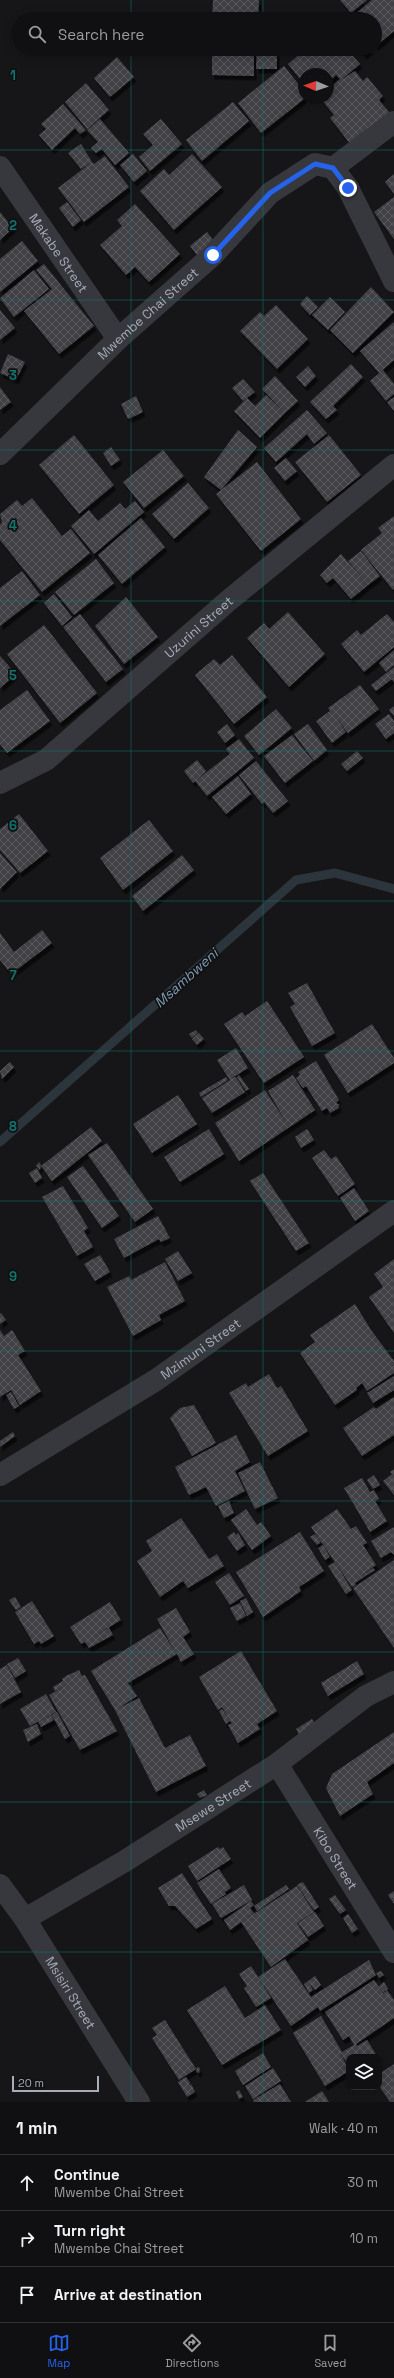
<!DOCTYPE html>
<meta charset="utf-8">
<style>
:root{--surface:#101012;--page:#19191b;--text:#f1f3f6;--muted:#9c9d9f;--line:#303032;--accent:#2563eb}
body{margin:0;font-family:"Space Grotesk",sans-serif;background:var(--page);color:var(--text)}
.controls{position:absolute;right:12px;bottom:12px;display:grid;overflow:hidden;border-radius:8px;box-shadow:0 2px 10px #0003}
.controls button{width:36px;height:36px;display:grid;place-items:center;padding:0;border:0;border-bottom:1px solid var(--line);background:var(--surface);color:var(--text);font:20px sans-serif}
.compass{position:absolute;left:298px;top:68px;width:36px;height:36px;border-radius:50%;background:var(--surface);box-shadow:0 2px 10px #0003;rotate:272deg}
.scale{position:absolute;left:12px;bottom:10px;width:87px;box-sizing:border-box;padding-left:4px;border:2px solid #a8adb8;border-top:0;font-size:11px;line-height:14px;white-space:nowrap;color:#a8adb8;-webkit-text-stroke:3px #111113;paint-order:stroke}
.stop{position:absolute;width:12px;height:12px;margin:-9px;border:3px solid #2563eb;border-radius:50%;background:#fff}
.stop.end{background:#2563eb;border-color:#fff;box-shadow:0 1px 4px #0008}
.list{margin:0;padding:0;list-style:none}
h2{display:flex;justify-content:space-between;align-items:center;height:52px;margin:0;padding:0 16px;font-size:17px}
h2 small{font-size:13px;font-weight:400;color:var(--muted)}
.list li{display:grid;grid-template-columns:26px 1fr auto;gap:12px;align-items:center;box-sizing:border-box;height:56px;padding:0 16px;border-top:1px solid var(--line)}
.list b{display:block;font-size:15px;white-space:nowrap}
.list p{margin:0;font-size:13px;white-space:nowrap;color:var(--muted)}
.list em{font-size:13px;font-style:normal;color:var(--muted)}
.icon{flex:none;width:22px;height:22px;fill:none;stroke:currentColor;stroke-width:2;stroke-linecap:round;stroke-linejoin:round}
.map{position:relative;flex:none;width:394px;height:2102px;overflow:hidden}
.search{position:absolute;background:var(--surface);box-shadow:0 2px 10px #0003;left:12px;right:12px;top:12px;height:44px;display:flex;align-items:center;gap:10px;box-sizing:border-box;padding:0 14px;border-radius:22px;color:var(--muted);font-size:15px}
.sheet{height:220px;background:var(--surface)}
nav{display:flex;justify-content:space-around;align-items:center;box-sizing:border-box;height:56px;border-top:1px solid var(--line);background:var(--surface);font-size:11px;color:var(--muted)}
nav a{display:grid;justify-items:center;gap:2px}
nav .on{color:var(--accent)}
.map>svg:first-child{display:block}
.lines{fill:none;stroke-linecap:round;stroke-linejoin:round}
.stream{stroke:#2c353c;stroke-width:9}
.building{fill:url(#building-cross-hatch);filter:url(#shadow)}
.minor{stroke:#37383d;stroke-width:22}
.route{stroke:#2563eb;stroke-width:5}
.grid{fill:none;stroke:#0f766e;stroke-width:1;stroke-opacity:0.55}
.labels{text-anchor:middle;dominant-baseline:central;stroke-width:3.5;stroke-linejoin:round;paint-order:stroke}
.street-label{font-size:13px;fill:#a8adb8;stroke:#111113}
.water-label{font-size:14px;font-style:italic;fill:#7f9bb3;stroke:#111113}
.grid-label{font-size:13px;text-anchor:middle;font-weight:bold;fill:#0f766e;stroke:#111113;stroke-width:3.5;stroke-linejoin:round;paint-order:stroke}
</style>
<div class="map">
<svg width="394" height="2102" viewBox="0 0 394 2102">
<defs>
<pattern id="building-cross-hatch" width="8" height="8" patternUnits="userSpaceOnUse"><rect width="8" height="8" fill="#404145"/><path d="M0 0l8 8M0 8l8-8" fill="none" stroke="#595a5e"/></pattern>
<filter id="shadow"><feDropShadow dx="2.5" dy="4.5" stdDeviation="0" flood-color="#0009"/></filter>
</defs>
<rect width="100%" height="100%" fill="#161618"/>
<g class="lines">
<!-- stream -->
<polyline class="stream" points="0,1142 296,880 335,873 394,889"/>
</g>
<!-- building -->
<g class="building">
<polygon points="213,0 259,0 258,19 212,19"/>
<polygon points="340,0 367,0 351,13"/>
<polygon points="372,0 394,0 394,31 375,47 375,19 349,19"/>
<polygon points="212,49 254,49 254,76 212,75"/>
<polygon points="257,49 273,49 273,52 277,52 277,69 256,69"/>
<polygon points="306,49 347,49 360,64 341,80 355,71 363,81 367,77 383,96 379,100 390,113 351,145 330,118 334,115 320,98 328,98 328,89 340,79 336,75 328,83 328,74 304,74 304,84 288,64"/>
<polygon points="359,49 372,49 364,55"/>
<polygon points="117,57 134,77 110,97 94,78"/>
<polygon points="284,66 304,91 304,99 261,133 238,103"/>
<polygon points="86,83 109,110 87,129 65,102"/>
<polygon points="233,102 249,121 202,161 186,140"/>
<polygon points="63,104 86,130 80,134 75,128 52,150 39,135 46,129 41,124"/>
<polygon points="100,119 129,153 115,165 102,149 96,153 91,148 98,142 87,130"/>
<polygon points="161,119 182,144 150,171 139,157 153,145 143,134"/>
<polygon points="81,144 92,162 81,169 68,153"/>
<polygon points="133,154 147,171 134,182 120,165"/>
<polygon points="192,154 222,187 174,230 140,191 164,169 169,175"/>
<polygon points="105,156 129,187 84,222 58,188 92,162 94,164"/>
<polygon points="394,174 394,194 385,182"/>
<polygon points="394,197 394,239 374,212"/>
<polygon points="67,202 81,220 73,227 59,208"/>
<polygon points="135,204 180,254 149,282 135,267 126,275 100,245 122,226 117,220"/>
<polygon points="0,212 13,228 0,240"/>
<polygon points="207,232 217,245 200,259 190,246"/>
<polygon points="22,241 38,261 0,292 0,259"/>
<polygon points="44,264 94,326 59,354 24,311 52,289 36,270"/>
<polygon points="34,270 49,289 14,317 0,298"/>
<polygon points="371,287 394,312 353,353 330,330"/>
<polygon points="307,296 318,307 310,315 300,304"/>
<polygon points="330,297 345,312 328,330 312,315"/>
<polygon points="276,305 308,339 277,369 240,331 260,312 264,316"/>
<polygon points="0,310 15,328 0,340"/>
<polygon points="394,322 394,360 379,373 360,351"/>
<polygon points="8,354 25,362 16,380 0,373"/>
<polygon points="351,364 363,377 333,406 337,410 326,419 310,402"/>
<polygon points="308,366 316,376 305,387 296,377"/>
<polygon points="383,370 394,384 394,394 386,401 370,381"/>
<polygon points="275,376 298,401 285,413 262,389"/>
<polygon points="243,379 255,392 243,401 232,388"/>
<polygon points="0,387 11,402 0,410"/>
<polygon points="266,395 285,413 260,438 234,411 247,398 255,406"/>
<polygon points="136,396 143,412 128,419 121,404"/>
<polygon points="394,397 394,411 387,402"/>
<polygon points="307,410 327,433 314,444 307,434 276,462 264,448"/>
<polygon points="238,430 257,447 221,490 204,477"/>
<polygon points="74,435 114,485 79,514 39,465"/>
<polygon points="329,435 361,475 327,502 295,462"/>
<polygon points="111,447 120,460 111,466 103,453"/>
<polygon points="163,450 184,476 144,508 123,482"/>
<polygon points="286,458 297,471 285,481 274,468"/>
<polygon points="257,462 301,519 261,551 216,494"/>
<polygon points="188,483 209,508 174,539 152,514"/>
<polygon points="32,498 62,536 71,529 90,553 42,592 0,540 0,524 2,523 0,514 17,500 22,506"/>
<polygon points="135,501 144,512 94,554 71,526 89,510 98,521 120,503 125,509"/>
<polygon points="394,516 394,589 393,590 361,550 382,533 378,528"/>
<polygon points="141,518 165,547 122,584 98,555"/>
<polygon points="361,551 380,576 368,585 348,561"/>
<polygon points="341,554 368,585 351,599 333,578 327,583 320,575"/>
<polygon points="96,559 114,583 74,615 55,592"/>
<polygon points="22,571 40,595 0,626 0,588"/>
<polygon points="54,594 72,617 62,626 44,603"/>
<polygon points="126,597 158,637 124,664 95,626"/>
<polygon points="288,612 325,654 289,687 247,638 264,623 269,629"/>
<polygon points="80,614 123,669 106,682 63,627"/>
<polygon points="387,614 394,622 394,647 364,672 341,644 357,630 361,635"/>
<polygon points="44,625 97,693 60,723 7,654"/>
<polygon points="394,650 394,665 386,672 379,663"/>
<polygon points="232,655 267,697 234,724 195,675 214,659 220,665"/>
<polygon points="0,656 16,674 0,688"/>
<polygon points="394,667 394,682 392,679 376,691 371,685"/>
<polygon points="360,685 379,709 348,733 335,716 346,732 332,743 316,721 330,711 328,708"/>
<polygon points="27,690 50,721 7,753 0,744 0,710"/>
<polygon points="394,706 394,716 389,710"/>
<polygon points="276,709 292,728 259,755 244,736"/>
<polygon points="389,714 394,721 394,733 386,739 375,724"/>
<polygon points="227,724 235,735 225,743 217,732"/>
<polygon points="308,724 327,750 314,761 294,734"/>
<polygon points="292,735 313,761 285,783 264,756"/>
<polygon points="239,739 254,758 207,796 195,781 230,754 226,749"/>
<polygon points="357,751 363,758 347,771 341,764"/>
<polygon points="197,760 206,771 193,783 184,771"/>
<polygon points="256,761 288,801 273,813 264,802 262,804 239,775"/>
<polygon points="238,776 251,794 226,814 212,797"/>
<polygon points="19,814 48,851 20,873 0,850 0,829"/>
<polygon points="149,820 173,851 123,890 100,858"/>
<polygon points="0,853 17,872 0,889"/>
<polygon points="182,855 194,870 143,911 132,896"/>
<polygon points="42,930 52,943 11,974 0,960 0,933 14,952"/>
<polygon points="307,983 335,1033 312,1046 290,1007 295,1004 288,993"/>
<polygon points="267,1001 304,1057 264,1083 224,1024 242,1012 245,1016"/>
<polygon points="372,1024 394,1058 394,1063 348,1093 324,1055"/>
<polygon points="196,1030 198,1033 192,1038 189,1034"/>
<polygon points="199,1033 204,1039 197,1045 192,1039"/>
<polygon points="236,1048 248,1068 232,1078 236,1077 245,1092 212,1113 202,1098 230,1080 217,1060"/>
<polygon points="316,1061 339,1100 336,1103 340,1105 338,1106 339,1108 330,1113 327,1108 322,1111 306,1086 303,1088 296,1078 300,1075 298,1072"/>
<polygon points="10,1062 14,1067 2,1079 0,1071"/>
<polygon points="239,1075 249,1089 246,1091 237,1077"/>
<polygon points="293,1075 315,1110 239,1161 215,1123 265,1090 287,1124 268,1091"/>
<polygon points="226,1077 228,1080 201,1097 199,1093"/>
<polygon points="178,1095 197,1124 152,1153 133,1124"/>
<polygon points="91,1127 102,1141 52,1181 41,1166"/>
<polygon points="209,1129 224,1154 180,1182 164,1157"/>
<polygon points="307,1129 314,1140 301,1148 295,1137"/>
<polygon points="107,1143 153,1209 135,1222 88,1155"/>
<polygon points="324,1150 331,1159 336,1156 355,1184 338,1196 312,1158"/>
<polygon points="39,1162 41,1165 40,1170 36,1166"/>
<polygon points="83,1166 119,1216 102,1228 67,1177"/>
<polygon points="37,1168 42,1178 35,1183 29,1173"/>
<polygon points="263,1173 309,1243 296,1251 250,1181"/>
<polygon points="63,1186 88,1228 84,1231 93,1247 77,1256 42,1197"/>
<polygon points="354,1188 369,1211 355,1221 340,1198"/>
<polygon points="158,1216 170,1238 161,1242 159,1239 124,1258 114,1239"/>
<polygon points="178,1251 192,1273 178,1281 165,1259"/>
<polygon points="100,1255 110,1272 95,1281 84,1264"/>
<polygon points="394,1259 394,1333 369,1297 383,1287 374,1274"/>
<polygon points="165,1262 185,1301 159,1315 161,1320 133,1336 107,1287 129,1276 131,1280"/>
<polygon points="355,1304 371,1330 394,1361 394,1373 367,1391 362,1383 356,1388 357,1390 335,1405 300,1353 315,1342 310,1335"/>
<polygon points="1,1313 6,1320 0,1324 0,1314"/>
<polygon points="0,1330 4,1336 12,1330 25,1351 18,1355 41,1391 20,1405 11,1390 0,1397"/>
<polygon points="269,1374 277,1388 281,1386 308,1431 268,1456 229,1393 246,1383 248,1387"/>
<polygon points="394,1376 394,1390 373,1403 367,1393"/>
<polygon points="11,1392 19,1406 14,1409 6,1395"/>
<polygon points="394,1397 394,1435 362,1456 343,1428 374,1407 376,1409"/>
<polygon points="194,1405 216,1443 192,1456 170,1418 180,1408"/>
<polygon points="13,1432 15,1436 0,1447 0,1441"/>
<polygon points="236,1435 250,1462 235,1471 245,1491 216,1506 206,1487 189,1495 175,1467"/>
<polygon points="260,1462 278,1498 255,1509 238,1473"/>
<polygon points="394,1469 394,1495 383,1481 392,1474 390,1472"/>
<polygon points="374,1475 380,1485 373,1489 367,1480"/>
<polygon points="362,1478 370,1492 374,1490 379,1499 375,1501 387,1521 370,1532 344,1488"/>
<polygon points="229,1501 234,1513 224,1518 218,1506"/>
<polygon points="246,1509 257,1525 261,1522 271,1536 252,1550 231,1520"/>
<polygon points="337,1509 351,1529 356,1526 367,1543 363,1545 376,1565 353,1581 373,1568 375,1570 355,1583 356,1585 352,1587 311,1527"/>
<polygon points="181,1518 209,1559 217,1554 224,1566 188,1588 183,1581 160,1597 137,1561 152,1551 146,1541"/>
<polygon points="394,1527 394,1555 391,1552 381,1558 371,1541"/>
<polygon points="234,1532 236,1535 238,1533 245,1545 237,1551 227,1537"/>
<polygon points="300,1532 324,1571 299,1587 301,1591 263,1617 236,1572"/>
<polygon points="315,1534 321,1542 317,1545 310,1537"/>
<polygon points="323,1545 330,1557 325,1560 318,1548"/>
<polygon points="394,1560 394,1648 353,1588"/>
<polygon points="335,1562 352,1590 346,1594 328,1566"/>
<polygon points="229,1573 244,1596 230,1605 215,1582"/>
<polygon points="15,1597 21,1607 16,1610 9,1600"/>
<polygon points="246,1598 253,1612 247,1616 240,1601"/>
<polygon points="32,1601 54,1636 41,1644 39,1641 34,1644 15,1612"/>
<polygon points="110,1602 121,1620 93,1637 109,1628 113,1635 89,1648 85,1642 81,1644 70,1627"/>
<polygon points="240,1603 246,1616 237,1621 230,1608"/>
<polygon points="176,1608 190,1632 183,1637 194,1654 181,1662 177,1654 128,1683 137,1696 119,1708 139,1698 165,1748 190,1735 206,1766 156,1792 115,1710 91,1671 160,1628 176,1653 157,1619"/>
<polygon points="241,1651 277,1711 257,1724 260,1729 238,1743 228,1725 232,1723 230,1721 226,1724 219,1711 222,1709 229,1719 222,1707 218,1710 199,1677"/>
<polygon points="18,1658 26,1671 15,1678 7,1664"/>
<polygon points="357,1661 364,1674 328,1696 321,1683"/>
<polygon points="7,1665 21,1692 0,1704 0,1669"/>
<polygon points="79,1670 82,1676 85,1675 117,1731 80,1750 49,1695 75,1680 55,1691 53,1687 63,1681 62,1679 66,1676"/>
<polygon points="46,1694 56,1712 30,1726 20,1709"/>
<polygon points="57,1712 70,1736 65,1739 52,1715"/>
<polygon points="51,1715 54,1720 41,1727 38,1722"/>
<polygon points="312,1719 316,1726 300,1736 296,1729"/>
<polygon points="37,1724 41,1734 28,1742 23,1730"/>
<polygon points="394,1732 394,1763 367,1782 373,1794 340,1816 326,1788 332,1774"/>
<polygon points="204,1790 207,1795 200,1798 197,1794"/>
<polygon points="218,1847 220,1849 223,1847 231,1859 197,1881 188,1866"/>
<polygon points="219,1869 231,1888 225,1892 219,1883 226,1894 211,1904 197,1883"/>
<polygon points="182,1873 212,1919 196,1929 175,1906 169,1906 158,1888"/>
<polygon points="303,1882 319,1907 314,1910 297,1885"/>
<polygon points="244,1885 252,1900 221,1918 212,1904"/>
<polygon points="286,1885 289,1889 257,1911 254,1906"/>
<polygon points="297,1886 314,1912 297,1923 308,1940 271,1967 241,1922"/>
<polygon points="394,1891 394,1904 388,1895"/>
<polygon points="335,1895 346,1910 340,1914 329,1899"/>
<polygon points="251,1901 254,1905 250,1908 254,1913 230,1930 224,1920"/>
<polygon points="315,1912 324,1926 308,1937 298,1923"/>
<polygon points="348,1914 358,1929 352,1933 343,1918"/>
<polygon points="285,1959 315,2003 311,1997 369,1960 376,1975 320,2011 318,2007 291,2026 258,1977"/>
<polygon points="251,1966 271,1998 256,2007 244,1988 247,1986 239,1974"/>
<polygon points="381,1971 384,1975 379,1978 376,1973"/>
<polygon points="315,1976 321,1985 315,1990 309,1983 313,1990 309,1993 304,1984"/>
<polygon points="374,1980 385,1995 384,1993 387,1990 394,2000 394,2018 356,2044 357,2046 367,2040 377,2056 349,2057 349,2067 340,2052 349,2071 325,2086 293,2033 321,2016 342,2052 354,2045 349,2036 343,2040 325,2012"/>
<polygon points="384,1982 388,1989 383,1992 379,1986"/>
<polygon points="225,1986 245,2018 265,2005 281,2030 222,2065 187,2010"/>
<polygon points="165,2020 196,2069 179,2080 152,2038 157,2035 152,2028"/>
<polygon points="263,2053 271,2067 243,2085 235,2071"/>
<polygon points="394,2064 394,2102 390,2102 379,2086 379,2074"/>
<polygon points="197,2067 200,2068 199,2073 196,2072"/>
<polygon points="273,2068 281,2081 253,2099 245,2086"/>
<polygon points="186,2077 190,2083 188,2086 191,2084 195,2092 187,2097 178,2082"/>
<polygon points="280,2084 291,2102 254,2102 253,2100"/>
<polygon points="239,2090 243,2097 239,2099 236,2092"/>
<polygon points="322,2091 329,2102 305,2102"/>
</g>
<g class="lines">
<!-- minor -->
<g class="minor">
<path id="s1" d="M 0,167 L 118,339"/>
<polyline points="333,168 394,122"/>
<path id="s2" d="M 0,454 L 118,339 L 213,255 L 270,193 L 315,164 L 333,168 L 348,188 L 394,281"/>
<path id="s3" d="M 0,783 L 46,760 L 228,601 L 394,465"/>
<path id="s4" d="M 0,1475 L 156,1380 L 394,1211"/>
<path id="s5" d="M 277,1764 L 394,1952"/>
<path id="s6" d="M 0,1885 L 25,1919 L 139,2102"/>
<path id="s7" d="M 25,1919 L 125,1861 L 277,1764 L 366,1696 L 394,1682"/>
</g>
</g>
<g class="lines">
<!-- route -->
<polyline class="route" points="213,255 270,193 315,164 333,168 348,188"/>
</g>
<!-- grid -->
<path class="grid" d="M 131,0 L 131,19M 263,0 L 263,19M 131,49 L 131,2102M 263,49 L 263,2102M 0,150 L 394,150M 0,300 L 394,300M 0,450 L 394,450M 0,601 L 394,601M 0,751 L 394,751M 0,901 L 394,901M 0,1051 L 394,1051M 0,1201 L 394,1201M 0,1351 L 394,1351M 0,1501 L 394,1501M 0,1652 L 394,1652M 0,1802 L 394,1802M 0,1952 L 394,1952"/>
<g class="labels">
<!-- street labels -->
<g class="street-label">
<text stroke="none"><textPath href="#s1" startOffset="104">Makabe Street</textPath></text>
<text stroke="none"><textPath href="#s2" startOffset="204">Mwembe Chai Street</textPath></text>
<text stroke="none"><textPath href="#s3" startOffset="254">Uzurini Street</textPath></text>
<text stroke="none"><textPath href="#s4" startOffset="237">Mzimuni Street</textPath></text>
<text stroke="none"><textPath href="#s7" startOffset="220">Msewe Street</textPath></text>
<text stroke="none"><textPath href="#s5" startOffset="111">Kibo Street</textPath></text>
<text stroke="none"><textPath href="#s6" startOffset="129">Msisiri Street</textPath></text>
</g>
<!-- water labels -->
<g class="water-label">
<text transform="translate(186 978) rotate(-42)">Msambweni</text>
</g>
</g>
<g class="grid-label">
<text x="13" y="80">1</text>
<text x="13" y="230">2</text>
<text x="13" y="380">3</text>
<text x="13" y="530">4</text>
<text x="13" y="680">5</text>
<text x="13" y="830">6</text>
<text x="13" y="980">7</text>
<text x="13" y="1131">8</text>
<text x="13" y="1281">9</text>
</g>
</svg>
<div class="controls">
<button><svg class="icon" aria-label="layers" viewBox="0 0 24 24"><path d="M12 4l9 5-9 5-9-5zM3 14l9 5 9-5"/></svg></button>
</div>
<svg class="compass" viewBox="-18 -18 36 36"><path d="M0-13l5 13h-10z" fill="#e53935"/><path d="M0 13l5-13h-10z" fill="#9c9d9f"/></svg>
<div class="scale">20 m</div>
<div class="stop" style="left:213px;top:255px"></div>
<div class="stop end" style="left:348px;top:188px"></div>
<div class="search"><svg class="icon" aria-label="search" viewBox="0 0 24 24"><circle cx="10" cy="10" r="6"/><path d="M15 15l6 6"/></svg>Search here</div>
</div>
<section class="sheet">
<h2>1 min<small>Walk · 40 m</small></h2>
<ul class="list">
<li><svg class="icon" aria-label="ahead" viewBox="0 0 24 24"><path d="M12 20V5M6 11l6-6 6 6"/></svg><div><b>Continue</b><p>Mwembe Chai Street</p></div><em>30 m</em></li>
<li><svg class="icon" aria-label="right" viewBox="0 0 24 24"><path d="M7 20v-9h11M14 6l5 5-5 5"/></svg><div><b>Turn right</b><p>Mwembe Chai Street</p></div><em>10 m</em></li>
<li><svg class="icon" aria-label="arrive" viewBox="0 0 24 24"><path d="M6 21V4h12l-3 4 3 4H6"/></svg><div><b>Arrive at destination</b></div></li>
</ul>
</section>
<nav>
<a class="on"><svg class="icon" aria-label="map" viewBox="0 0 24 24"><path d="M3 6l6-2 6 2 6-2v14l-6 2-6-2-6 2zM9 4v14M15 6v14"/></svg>Map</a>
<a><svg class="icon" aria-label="directions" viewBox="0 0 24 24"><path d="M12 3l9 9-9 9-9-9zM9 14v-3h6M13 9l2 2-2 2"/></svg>Directions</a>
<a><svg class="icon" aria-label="saved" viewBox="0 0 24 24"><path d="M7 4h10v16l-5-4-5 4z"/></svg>Saved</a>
</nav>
